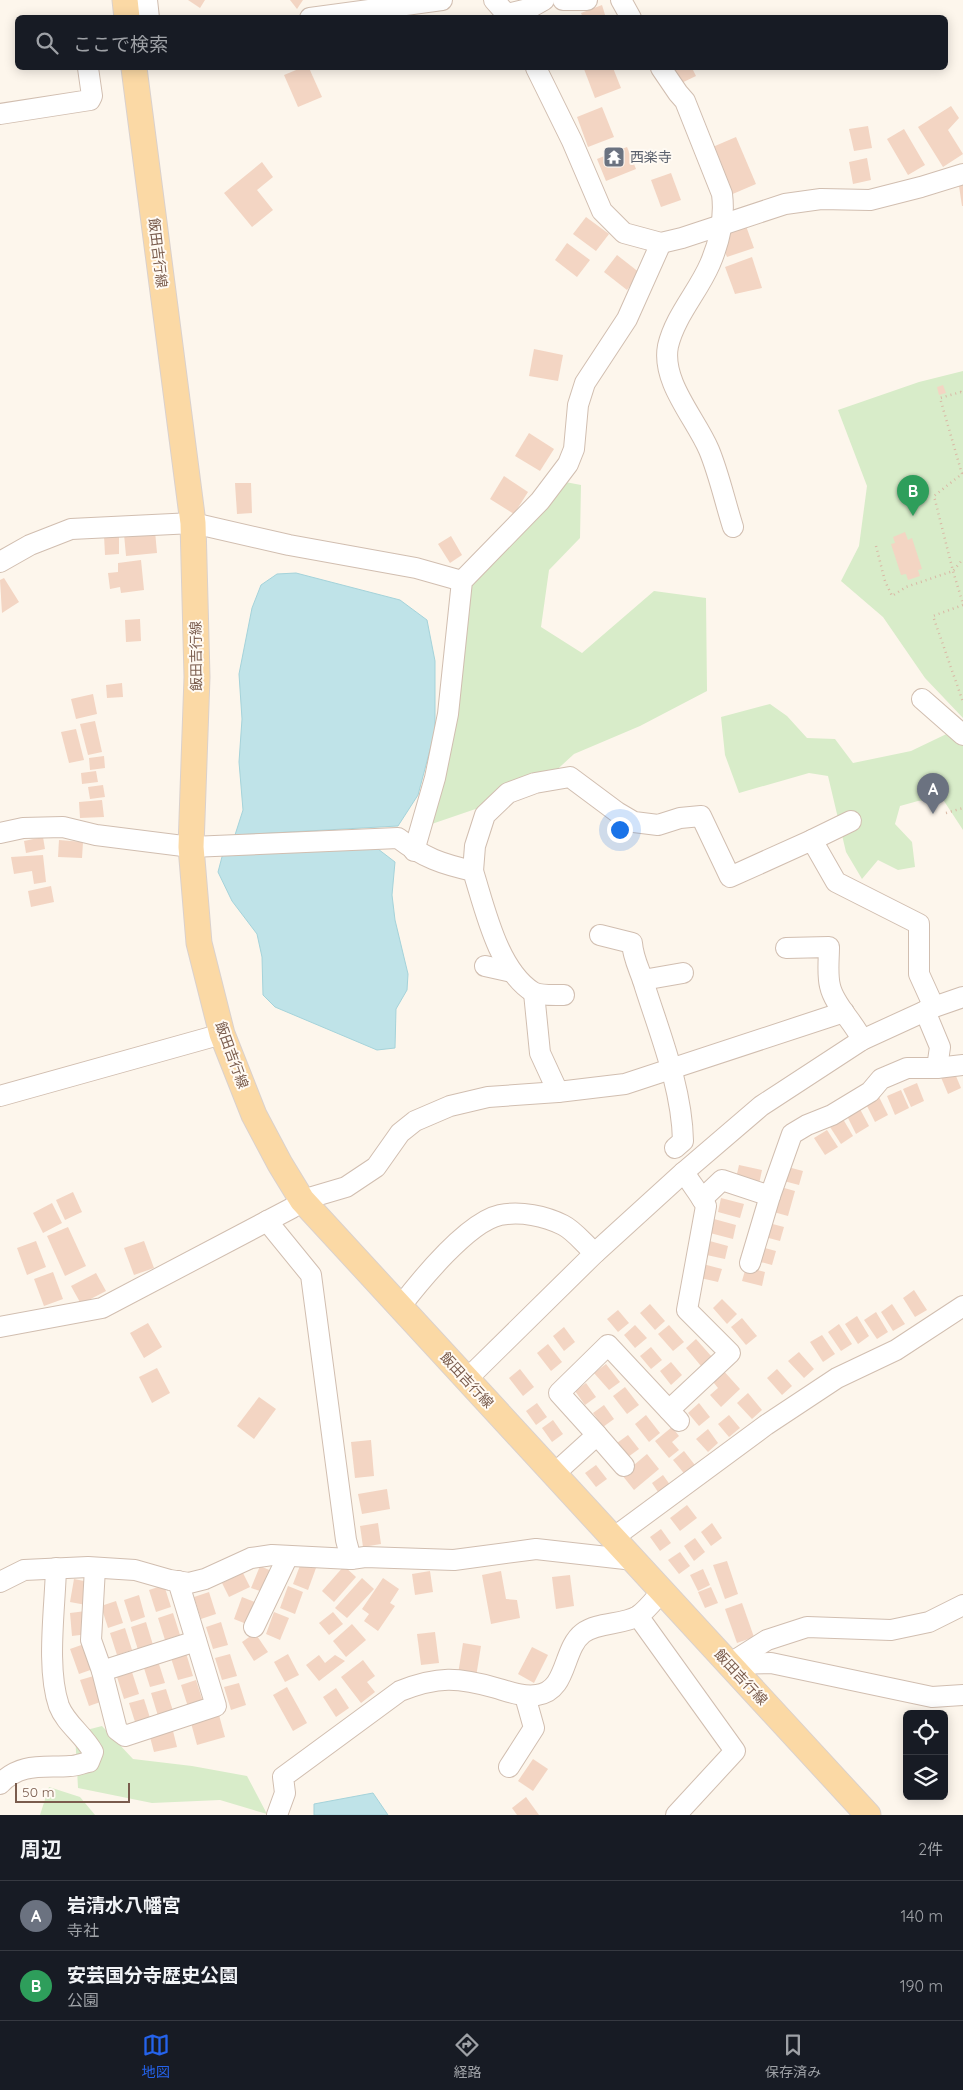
<!DOCTYPE html>
<html lang="ja">
<meta charset="utf-8">
<style>
:root{--surface:#171b24;--page:#20242c;--text:#f1f3f6;--muted:#9ea1a6;--line:#363941;--accent:#2563eb}
body{margin:0;font-family:Quicksand,"Noto Sans JP",sans-serif;background:var(--page);color:var(--text)}
.controls{position:absolute;right:15px;bottom:15px;display:grid;overflow:hidden;border-radius:8px;box-shadow:0 2px 12px #0003}
.controls button{width:45px;height:45px;display:grid;place-items:center;padding:0;border:0;border-bottom:1px solid var(--line);background:var(--surface);color:var(--text);font:25px sans-serif}
.scale{position:absolute;left:15px;bottom:12px;width:115px;box-sizing:border-box;padding-left:5px;border:2px solid #7a5c4d;border-top:0;font-size:14px;line-height:18px;white-space:nowrap;color:#7a5c4d;-webkit-text-stroke:4px #fffaf3;paint-order:stroke}
.you{position:absolute;left:619px;top:829px;width:18px;height:18px;margin:-12px;border:4px solid #fff;border-radius:50%;background:#1a73e8;box-shadow:0 0 0 8px #1a73e833}
.badge{display:grid;place-items:center;width:32px;height:32px;border-radius:50%;background:var(--accent);color:#fff;font-size:16px;font-weight:700}
.pin{position:absolute;translate:-50% -41px;filter:drop-shadow(0 1px 2px #0008)}
.pin::after{content:'';position:absolute;top:26px;width:18px;height:15px;background:inherit;clip-path:polygon(0 0,100% 0,50% 100%)}
.list{margin:0;padding:0;list-style:none}
h2{display:flex;justify-content:space-between;align-items:center;height:65px;margin:0;padding:0 20px;font-size:21px}
h2 small{font-size:16px;font-weight:400;color:var(--muted)}
.list li{display:grid;grid-template-columns:32px 1fr auto;gap:15px;align-items:center;box-sizing:border-box;height:70px;padding:0 20px;border-top:1px solid var(--line)}
.list b{display:block;font-size:19px;white-space:nowrap}
.list p{margin:0;font-size:16px;white-space:nowrap;color:var(--muted)}
.list em{font-size:16px;font-style:normal;color:var(--muted)}
.icon{flex:none;width:28px;height:28px;fill:none;stroke:currentColor;stroke-width:2;stroke-linecap:round;stroke-linejoin:round}
.map{position:relative;flex:none;width:963px;height:1815px;overflow:hidden}
.search{position:absolute;background:var(--surface);box-shadow:0 2px 12px #0003;left:15px;right:15px;top:15px;height:55px;display:flex;align-items:center;gap:12px;box-sizing:border-box;padding:0 18px;border-radius:8px;color:var(--muted);font-size:19px}
.sheet{height:205px;background:var(--surface)}
nav{display:flex;justify-content:space-around;align-items:center;box-sizing:border-box;height:70px;border-top:1px solid var(--line);background:var(--surface);font-size:14px;color:var(--muted)}
nav a{display:grid;justify-items:center;gap:2px}
nav .on{color:var(--accent)}
.map>svg:first-child{display:block}
.green{fill:#d8ecc9}
.water{fill:#bfe3e8;stroke:#a5d3da}
.building{fill:#f3d5c3}
.lines{fill:none;stroke-linecap:round;stroke-linejoin:round}
.minor-casing{stroke:#d1beb0;stroke-width:22}
.major-casing{stroke:#dad1cd;stroke-width:27}
.path{stroke:#d9b8a5;stroke-width:2.5;stroke-dasharray:1 4;stroke-linecap:butt}
.minor{stroke:#fff;stroke-width:20}
.major{stroke:#fbd9a5;stroke-width:25}
.labels{text-anchor:middle;dominant-baseline:central;stroke-width:4;stroke-linejoin:round;paint-order:stroke}
.worship-label{font-size:14px;fill:#5b616d;stroke:#fffaf3;text-anchor:start}
.street-label{font-size:14px;fill:#7a5c4d;stroke:#fffaf3}
</style>
<div class="map">
<svg width="963" height="1815" viewBox="0 0 963 1815">
<rect width="100%" height="100%" fill="#fdf6ec"/>
<!-- green -->
<g class="green">
<polygon points="963,371 963,718 925,678 883,617 841,581 859,546 867,486 838,410 919,382"/>
<polygon points="555,480 581,485 580,538 549,570 541,627 582,653 654,591 706,598 707,691 640,726 574,754 537,788 420,828 462,581"/>
<polygon points="770,704 787,716 807,738 835,739 853,763 911,751 959,728 963,732 963,830 942,798 918,801 900,806 895,824 912,842 915,867 898,870 878,860 862,879 846,852 828,776 809,773 739,793 725,755 721,717"/>
<polygon points="102,1726 133,1759 192,1766 247,1776 267,1814 220,1800 152,1803 78,1788 75,1733"/>
<polygon points="49,1787 80,1797 95,1815 40,1815"/>
</g>
<!-- water -->
<g class="water">
<polygon points="296,573 400,600 427,620 435,661 435,731 418,795 398,826 235,835 243,810 239,762 242,719 239,674 252,608 261,585 277,574"/>
<polygon points="378,849 395,862 392,895 395,920 408,974 407,990 396,1009 395,1048 377,1050 275,1007 263,995 262,957 257,934 232,901 218,872 223,853"/>
<polygon points="373,1793 388,1815 314,1815 314,1804"/>
</g>
<!-- building -->
<g class="building">
<polygon points="188,0 205,0 200,8"/>
<polygon points="290,0 303,0 297,9"/>
<polygon points="602,5 606,18 583,18 581,13"/>
<polygon points="301,68 309,68 322,97 298,107 284,75"/>
<polygon points="587,68 613,68 621,88 595,98 584,69"/>
<polygon points="664,68 692,68 696,76 673,87"/>
<polygon points="951,106 959,118 948,130 963,154 943,167 918,127"/>
<polygon points="602,107 614,137 588,147 577,117"/>
<polygon points="868,126 872,148 854,151 849,129"/>
<polygon points="904,129 925,165 908,175 887,139"/>
<polygon points="736,137 756,184 728,196 708,149"/>
<polygon points="627,147 636,169 606,181 597,159"/>
<polygon points="867,158 871,180 853,184 849,162"/>
<polygon points="262,162 273,177 257,190 273,210 252,227 224,193"/>
<polygon points="671,173 681,200 661,207 651,180"/>
<polygon points="963,185 963,206 962,206 959,186"/>
<polygon points="586,217 609,234 596,251 573,234"/>
<polygon points="746,226 754,248 727,257 718,236"/>
<polygon points="567,243 590,260 577,277 555,260"/>
<polygon points="617,255 640,273 627,290 604,272"/>
<polygon points="752,257 762,288 735,294 725,267"/>
<polygon points="534,349 563,355 558,381 529,376"/>
<polygon points="943,385 946,393 939,395 937,387"/>
<polygon points="529,433 554,449 540,471 515,456"/>
<polygon points="504,476 528,492 514,514 490,499"/>
<polygon points="235,483 251,483 252,513 237,514"/>
<polygon points="155,531 157,553 126,556 124,534"/>
<polygon points="905,532 908,540 912,538 922,569 918,570 920,576 908,580 906,574 901,575 891,544 895,543 893,537"/>
<polygon points="104,535 119,535 119,554 105,555"/>
<polygon points="451,536 462,555 450,563 438,544"/>
<polygon points="141,560 144,590 121,593 120,587 110,589 108,573 118,572 118,563"/>
<polygon points="4,578 19,602 2,613 0,580"/>
<polygon points="140,619 141,641 126,642 125,620"/>
<polygon points="122,683 123,697 107,698 106,685"/>
<polygon points="93,694 97,714 76,719 71,699"/>
<polygon points="95,721 102,752 88,755 80,724"/>
<polygon points="76,729 84,760 69,763 61,732"/>
<polygon points="104,756 105,768 90,770 89,758"/>
<polygon points="96,771 98,782 82,784 81,773"/>
<polygon points="103,785 105,797 90,799 88,787"/>
<polygon points="102,800 104,817 80,818 79,802"/>
<polygon points="43,837 45,849 26,853 24,841"/>
<polygon points="59,840 83,842 82,858 58,857"/>
<polygon points="43,855 46,882 34,884 32,871 14,874 11,857"/>
<polygon points="51,886 54,902 31,907 28,891"/>
<polygon points="953,1069 961,1088 948,1094 940,1075"/>
<polygon points="917,1083 924,1101 911,1107 903,1089"/>
<polygon points="901,1090 909,1108 895,1115 887,1096"/>
<polygon points="879,1097 888,1115 875,1122 866,1104"/>
<polygon points="860,1109 869,1126 856,1134 847,1116"/>
<polygon points="843,1119 853,1136 841,1144 830,1127"/>
<polygon points="827,1130 838,1147 825,1155 814,1138"/>
<polygon points="739,1165 762,1170 759,1184 736,1178"/>
<polygon points="784,1166 803,1171 799,1185 780,1180"/>
<polygon points="777,1186 795,1191 788,1216 770,1211"/>
<polygon points="73,1192 82,1212 65,1220 56,1200"/>
<polygon points="721,1198 744,1204 740,1218 718,1212"/>
<polygon points="52,1203 62,1223 43,1233 33,1213"/>
<polygon points="714,1219 736,1225 733,1239 710,1233"/>
<polygon points="765,1222 784,1227 780,1241 761,1236"/>
<polygon points="68,1227 86,1266 65,1276 47,1236"/>
<polygon points="706,1240 728,1246 725,1259 702,1254"/>
<polygon points="36,1241 46,1267 27,1275 17,1248"/>
<polygon points="144,1241 154,1268 134,1275 124,1248"/>
<polygon points="757,1246 776,1251 772,1265 753,1260"/>
<polygon points="699,1263 722,1269 718,1282 696,1277"/>
<polygon points="746,1267 765,1272 762,1286 742,1281"/>
<polygon points="53,1272 63,1299 44,1306 34,1279"/>
<polygon points="96,1273 106,1291 81,1304 71,1286"/>
<polygon points="914,1290 927,1310 915,1317 903,1298"/>
<polygon points="722,1299 737,1314 727,1324 713,1308"/>
<polygon points="650,1304 665,1321 655,1330 640,1313"/>
<polygon points="892,1304 905,1324 893,1331 881,1312"/>
<polygon points="618,1310 629,1323 618,1332 607,1319"/>
<polygon points="876,1312 888,1332 877,1339 864,1320"/>
<polygon points="857,1316 869,1336 858,1344 845,1324"/>
<polygon points="742,1318 757,1336 746,1345 731,1327"/>
<polygon points="148,1323 162,1347 144,1358 130,1333"/>
<polygon points="839,1324 852,1344 841,1351 828,1332"/>
<polygon points="635,1325 647,1338 635,1348 624,1335"/>
<polygon points="669,1325 684,1342 673,1351 658,1334"/>
<polygon points="564,1327 575,1342 564,1351 553,1336"/>
<polygon points="822,1335 835,1354 823,1362 810,1342"/>
<polygon points="696,1339 712,1357 701,1366 686,1348"/>
<polygon points="548,1344 562,1362 551,1371 537,1353"/>
<polygon points="651,1347 662,1360 651,1369 640,1356"/>
<polygon points="799,1352 814,1369 804,1378 788,1361"/>
<polygon points="671,1362 682,1375 671,1385 660,1371"/>
<polygon points="606,1364 620,1382 609,1390 594,1373"/>
<polygon points="157,1368 170,1393 152,1403 139,1377"/>
<polygon points="721,1368 740,1389 721,1407 710,1395 718,1388 710,1378"/>
<polygon points="520,1369 534,1387 523,1396 509,1378"/>
<polygon points="777,1369 792,1386 782,1395 767,1378"/>
<polygon points="586,1383 596,1397 585,1405 575,1391"/>
<polygon points="625,1387 639,1405 627,1414 613,1396"/>
<polygon points="748,1393 762,1410 752,1419 737,1403"/>
<polygon points="259,1397 276,1409 254,1439 237,1426"/>
<polygon points="537,1403 547,1417 536,1425 526,1411"/>
<polygon points="699,1403 710,1417 699,1426 688,1413"/>
<polygon points="604,1405 614,1419 603,1427 593,1413"/>
<polygon points="646,1415 660,1433 649,1442 635,1424"/>
<polygon points="729,1415 740,1428 729,1437 718,1424"/>
<polygon points="553,1420 563,1434 552,1442 542,1428"/>
<polygon points="672,1427 679,1436 672,1442 679,1450 669,1458 655,1441"/>
<polygon points="708,1429 718,1443 708,1452 696,1439"/>
<polygon points="628,1435 639,1449 628,1457 617,1443"/>
<polygon points="371,1440 374,1476 355,1478 351,1442"/>
<polygon points="684,1451 698,1469 687,1477 673,1460"/>
<polygon points="647,1454 659,1469 634,1490 622,1475"/>
<polygon points="596,1465 607,1479 596,1487 585,1473"/>
<polygon points="663,1475 673,1489 662,1498 652,1483"/>
<polygon points="387,1489 390,1509 362,1514 358,1494"/>
<polygon points="687,1505 697,1518 680,1531 670,1518"/>
<polygon points="378,1523 381,1544 363,1547 360,1526"/>
<polygon points="712,1523 722,1538 711,1546 701,1532"/>
<polygon points="661,1529 671,1543 660,1551 650,1537"/>
<polygon points="695,1538 705,1552 694,1561 684,1546"/>
<polygon points="680,1552 690,1566 679,1574 668,1560"/>
<polygon points="727,1561 738,1594 725,1599 713,1565"/>
<polygon points="301,1563 316,1568 308,1590 293,1584"/>
<polygon points="260,1566 274,1572 266,1593 251,1588"/>
<polygon points="344,1566 356,1577 334,1602 322,1591"/>
<polygon points="703,1569 710,1585 698,1591 690,1575"/>
<polygon points="430,1571 433,1592 415,1595 412,1574"/>
<polygon points="501,1571 506,1599 517,1600 520,1618 491,1624 482,1575"/>
<polygon points="243,1573 250,1587 229,1597 222,1583"/>
<polygon points="570,1575 574,1606 556,1609 552,1577"/>
<polygon points="362,1578 374,1589 347,1618 335,1608"/>
<polygon points="383,1578 399,1589 390,1603 395,1606 378,1631 364,1621 369,1614 362,1609"/>
<polygon points="74,1579 89,1582 86,1605 70,1602"/>
<polygon points="164,1585 171,1607 156,1612 149,1590"/>
<polygon points="288,1586 303,1592 295,1614 280,1608"/>
<polygon points="711,1587 718,1603 705,1608 698,1592"/>
<polygon points="209,1592 216,1614 201,1619 194,1597"/>
<polygon points="139,1595 145,1617 131,1622 124,1600"/>
<polygon points="242,1597 257,1603 249,1625 234,1619"/>
<polygon points="116,1601 123,1623 108,1628 101,1606"/>
<polygon points="742,1603 754,1637 737,1643 725,1609"/>
<polygon points="86,1611 88,1634 72,1636 70,1613"/>
<polygon points="274,1612 289,1618 280,1640 266,1634"/>
<polygon points="333,1612 343,1624 329,1635 319,1623"/>
<polygon points="173,1613 180,1635 165,1640 158,1618"/>
<polygon points="146,1622 153,1645 138,1650 131,1627"/>
<polygon points="221,1622 228,1645 213,1649 206,1627"/>
<polygon points="352,1624 366,1640 346,1657 333,1641"/>
<polygon points="125,1628 132,1650 117,1655 110,1633"/>
<polygon points="435,1632 439,1663 421,1665 417,1634"/>
<polygon points="255,1633 268,1652 254,1661 242,1642"/>
<polygon points="87,1643 96,1668 79,1674 70,1649"/>
<polygon points="463,1643 481,1646 476,1677 458,1674"/>
<polygon points="532,1647 548,1655 534,1683 518,1674"/>
<polygon points="186,1653 193,1676 178,1680 171,1658"/>
<polygon points="230,1654 237,1676 222,1680 215,1658"/>
<polygon points="288,1654 299,1675 285,1682 274,1662"/>
<polygon points="319,1655 325,1663 335,1655 345,1661 319,1681 306,1665"/>
<polygon points="363,1660 375,1676 367,1682 375,1692 361,1703 341,1677"/>
<polygon points="158,1661 165,1683 150,1687 143,1665"/>
<polygon points="132,1672 139,1694 124,1699 117,1677"/>
<polygon points="97,1675 106,1700 89,1706 80,1680"/>
<polygon points="196,1680 203,1702 188,1707 181,1685"/>
<polygon points="239,1683 246,1705 231,1710 224,1687"/>
<polygon points="287,1687 307,1723 293,1731 273,1695"/>
<polygon points="336,1688 349,1708 336,1717 323,1697"/>
<polygon points="166,1689 173,1711 158,1716 151,1693"/>
<polygon points="144,1699 151,1721 136,1725 129,1703"/>
<polygon points="219,1715 225,1737 197,1745 191,1723"/>
<polygon points="173,1731 177,1747 154,1752 150,1737"/>
<polygon points="533,1759 548,1769 533,1791 518,1781"/>
<polygon points="526,1797 539,1815 517,1815 512,1808"/>
</g>
<g class="lines">
<!-- minor casing -->
<g class="minor-casing">
<g id="minor">
<polyline points="147,0 149,18"/>
<polyline points="494,0 510,18"/>
<polyline points="563,0 587,0"/>
<polyline points="621,0 631,18"/>
<polyline points="507,14 528,9 544,0"/>
<polyline points="310,18 442,0"/>
<polyline points="536,68 572,141 602,211 624,233 661,243 682,238 785,204 821,199 870,200 921,187 963,174"/>
<path d="M 661,68 L 678,93 L 685,101 L 722,194 C 725,217 719,243 710,264 C 698,292 675,316 668,346 C 661,382 696,419 709,450 C 719,474 725,502 733,527"/>
<polyline points="0,114 90,100 92,96 88,68"/>
<polyline points="0,562 30,545 71,529 193,523 289,545 416,568 462,581"/>
<polyline points="922,699 963,735"/>
<path d="M 0,833 L 23,828 L 63,827 L 96,835 L 191,847 L 398,838 C 424,858 442,864 473,871 C 485,909 498,970 533,992 C 540,996 556,995 564,995"/>
<polyline points="812,840 851,821"/>
<polyline points="414,851 435,778 448,714 462,581 540,501 568,464 574,449 578,405 585,383 627,319 661,243"/>
<polyline points="473,871 475,846 485,815 508,793 535,783 570,777 617,812 634,822 658,825 680,818 701,816 730,877 812,840 836,882 919,924 919,974 934,1007"/>
<path d="M 600,935 L 632,943 C 633,959 641,972 645,987 C 661,1037 682,1089 683,1141 L 675,1148"/>
<path d="M 786,948 L 829,947 C 829,959 827,974 830,986 C 834,1005 854,1022 862,1040"/>
<polyline points="485,966 512,972"/>
<polyline points="643,980 683,973"/>
<polyline points="534,993 540,1053 558,1092"/>
<polyline points="937,1068 963,1065"/>
<polyline points="0,1096 222,1034"/>
<polyline points="770,1196 792,1134 807,1125 832,1115 870,1092 881,1079 907,1068 937,1068 940,1047 925,1011"/>
<polyline points="702,1199 722,1180 770,1196 750,1263"/>
<polyline points="267,1221 311,1275 346,1540 351,1559 365,1557 454,1560 536,1549 634,1560"/>
<path d="M 400,1307 C 420,1281 468,1222 500,1215 C 521,1211 545,1216 563,1225 C 575,1231 585,1245 595,1253"/>
<polyline points="0,1327 102,1308 292,1208 302,1200 346,1187 376,1167 400,1133 415,1121 450,1106 488,1097 558,1092 625,1084 844,1012"/>
<polyline points="467,1379 595,1253 684,1172 761,1106 862,1040 934,1007 963,997"/>
<path d="M 669,1410 L 730,1353 L 687,1310 L 706,1206 C 700,1194 691,1184 684,1172"/>
<polyline points="597,1435 624,1466"/>
<polyline points="554,1474 597,1435 559,1393 608,1345 679,1421"/>
<polyline points="613,1538 766,1425 837,1378 896,1350 963,1306"/>
<polyline points="95,1568 91,1640 102,1671 117,1730 125,1736 216,1706 178,1581"/>
<polyline points="0,1582 24,1570 88,1567 135,1570 170,1580 189,1583 205,1579 251,1558 272,1555 351,1559"/>
<polyline points="638,1616 735,1751 676,1815"/>
<polyline points="254,1627 288,1556"/>
<polyline points="729,1664 767,1640 807,1627 891,1630 929,1622 963,1605"/>
<polyline points="729,1664 771,1663 932,1697 963,1695"/>
<polyline points="102,1671 196,1641"/>
<polyline points="509,1767 534,1728 525,1696"/>
<path d="M 0,1784 C 21,1762 44,1768 70,1766 C 76,1766 83,1763 89,1762 L 93,1752 C 84,1735 66,1724 59,1706 C 46,1668 55,1609 56,1568"/>
<path d="M 277,1815 L 285,1793 L 283,1777 L 400,1691 C 438,1676 458,1677 496,1688 C 510,1692 523,1697 537,1695 C 568,1691 562,1649 583,1633 C 598,1622 622,1625 638,1616 C 647,1610 655,1599 662,1591"/>
</g>
</g>
<!-- major casing -->
<g class="major-casing">
<g id="major">
<polyline points="125,0 127,18"/>
<polyline points="134,68 193,523 197,677 191,847 199,943 222,1034 254,1115 280,1164 302,1200 868,1815"/>
</g>
</g>
<!-- path -->
<g class="path">
<polyline points="963,473 934,496 953,571 963,604"/>
<polyline points="962,474 940,398 961,392 963,394"/>
<polyline points="876,546 885,581 892,596 906,587 953,571 963,559"/>
<polyline points="963,605 933,616 963,702"/>
<polyline points="946,813 963,808"/>
</g>
<!-- minor -->
<use href="#minor" class="minor"/>
<!-- major -->
<use href="#major" class="major"/>
</g>
<!-- icons -->
<defs>
<g id="temple-square" transform="scale(1.125)"><rect x="-9" y="-9" width="18" height="18" rx="4" fill="#6b7280" stroke="#fffaf3"/><path d="M0-6L5-2H3V0L6.5 2.5H4V6H1.5V3h-3V6H-4V2.5H-6.5L-3 0V-2H-5Z" fill="#fff"/></g>
</defs>
<g fill-rule="evenodd">
<use href="#temple-square" x="614" y="157"/>
</g>
<g class="labels">
<!-- worship labels -->
<g class="worship-label">
<text x="630" y="157">西楽寺</text>
</g>
<!-- street labels -->
<g class="street-label">
<text transform="translate(158 253) rotate(83)">飯田吉行線</text>
<text transform="translate(196 656) rotate(-91)">飯田吉行線</text>
<text transform="translate(232 1055) rotate(70)">飯田吉行線</text>
<text transform="translate(467 1380) rotate(47)">飯田吉行線</text>
<text transform="translate(741 1677) rotate(47)">飯田吉行線</text>
</g>
</g>
</svg>
<div class="controls">
<button><svg class="icon" aria-label="locate" viewBox="0 0 24 24"><circle cx="12" cy="12" r="6"/><path d="M12 2v4M12 18v4M2 12h4M18 12h4"/></svg></button>
<button><svg class="icon" aria-label="layers" viewBox="0 0 24 24"><path d="M12 4l9 5-9 5-9-5zM3 14l9 5 9-5"/></svg></button>
</div>
<div class="scale">50 m</div>
<div class="you"></div>
<div class="pin badge" style="left:933px;top:814px;background:#6b7280">A</div>
<div class="pin badge" style="left:913px;top:516px;background:#2e9e5b">B</div>
<div class="search"><svg class="icon" aria-label="search" viewBox="0 0 24 24"><circle cx="10" cy="10" r="6"/><path d="M15 15l6 6"/></svg>ここで検索</div>
</div>
<section class="sheet">
<h2>周辺<small>2件</small></h2>
<ul class="list">
<li><span class="badge" style="background:#6b7280">A</span><div><b>岩清水八幡宮</b><p>寺社</p></div><em>140 m</em></li>
<li><span class="badge" style="background:#2e9e5b">B</span><div><b>安芸国分寺歴史公園</b><p>公園</p></div><em>190 m</em></li>
</ul>
</section>
<nav>
<a class="on"><svg class="icon" aria-label="map" viewBox="0 0 24 24"><path d="M3 6l6-2 6 2 6-2v14l-6 2-6-2-6 2zM9 4v14M15 6v14"/></svg>地図</a>
<a><svg class="icon" aria-label="directions" viewBox="0 0 24 24"><path d="M12 3l9 9-9 9-9-9zM9 14v-3h6M13 9l2 2-2 2"/></svg>経路</a>
<a><svg class="icon" aria-label="saved" viewBox="0 0 24 24"><path d="M7 4h10v16l-5-4-5 4z"/></svg>保存済み</a>
</nav>
